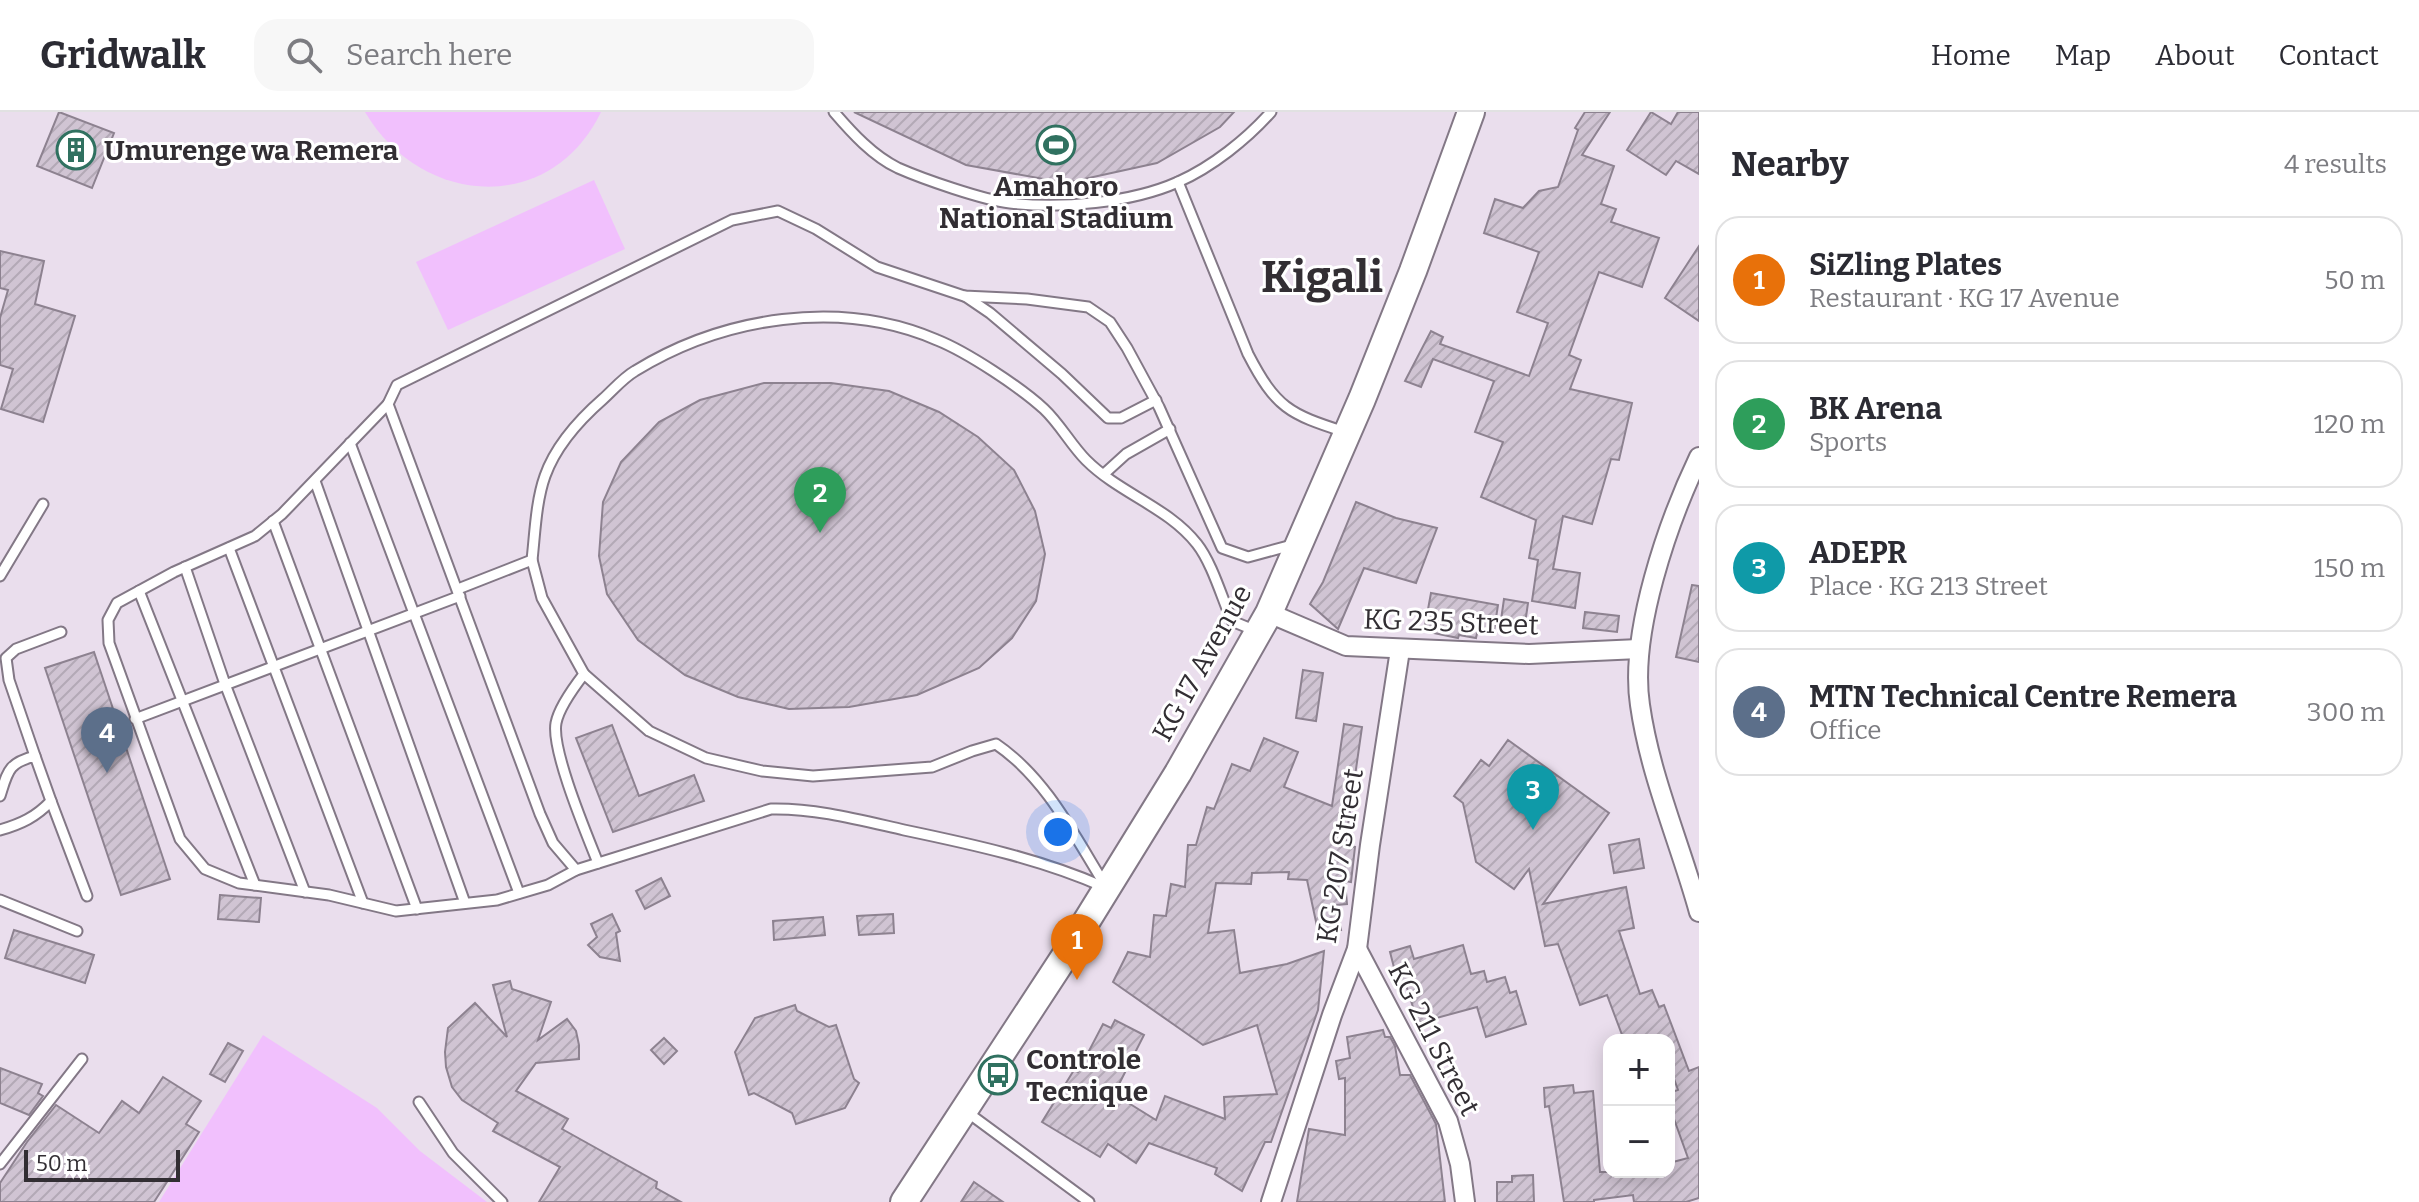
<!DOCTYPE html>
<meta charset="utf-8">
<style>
:root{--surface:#fff;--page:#f7f7f7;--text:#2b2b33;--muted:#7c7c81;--line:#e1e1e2;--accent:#b45309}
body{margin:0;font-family:Bitter,serif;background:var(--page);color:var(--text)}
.controls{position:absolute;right:24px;bottom:24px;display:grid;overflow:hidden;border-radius:16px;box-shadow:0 4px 20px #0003}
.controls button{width:72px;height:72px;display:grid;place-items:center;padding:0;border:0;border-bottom:2px solid var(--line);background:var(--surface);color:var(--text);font:40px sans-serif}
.scale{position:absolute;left:24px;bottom:20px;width:156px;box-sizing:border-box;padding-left:8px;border:4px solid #322e33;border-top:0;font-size:22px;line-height:28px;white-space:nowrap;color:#322e33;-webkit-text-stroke:6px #fff;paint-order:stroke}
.you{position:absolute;left:1058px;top:720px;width:28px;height:28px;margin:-20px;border:6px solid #fff;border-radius:50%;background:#1a73e8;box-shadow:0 0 0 12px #1a73e833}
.badge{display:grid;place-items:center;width:52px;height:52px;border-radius:50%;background:var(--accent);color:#fff;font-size:26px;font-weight:700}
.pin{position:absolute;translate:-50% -66px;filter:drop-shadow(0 2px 4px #0008)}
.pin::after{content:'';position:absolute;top:42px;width:28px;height:24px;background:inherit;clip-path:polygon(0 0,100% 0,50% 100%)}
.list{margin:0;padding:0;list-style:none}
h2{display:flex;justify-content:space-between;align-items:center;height:104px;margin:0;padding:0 32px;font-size:34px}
h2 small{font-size:26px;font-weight:400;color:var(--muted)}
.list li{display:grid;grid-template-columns:52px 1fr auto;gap:24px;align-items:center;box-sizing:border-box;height:128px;margin:0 16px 16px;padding:0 16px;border:2px solid var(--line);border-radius:24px}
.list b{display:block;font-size:30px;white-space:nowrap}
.list p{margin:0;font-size:26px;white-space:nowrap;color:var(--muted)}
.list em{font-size:26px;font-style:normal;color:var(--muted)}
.icon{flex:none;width:44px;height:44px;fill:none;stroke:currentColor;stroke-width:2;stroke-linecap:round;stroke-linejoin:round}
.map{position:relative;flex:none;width:1699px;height:1090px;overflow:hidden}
header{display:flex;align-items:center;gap:48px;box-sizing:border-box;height:112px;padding:0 40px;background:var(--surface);border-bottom:2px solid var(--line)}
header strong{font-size:38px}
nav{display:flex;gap:44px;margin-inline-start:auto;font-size:28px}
.search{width:560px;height:72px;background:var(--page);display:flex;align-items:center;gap:20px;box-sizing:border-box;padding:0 28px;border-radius:24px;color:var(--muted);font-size:30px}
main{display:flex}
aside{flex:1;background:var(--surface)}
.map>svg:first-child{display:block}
.grass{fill:#f1c0fd}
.building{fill:url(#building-hatch);stroke:#8d8290;stroke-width:2}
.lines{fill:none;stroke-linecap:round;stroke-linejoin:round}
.lane-casing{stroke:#837886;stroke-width:13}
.street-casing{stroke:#837886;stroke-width:22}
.secondary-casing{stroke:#837886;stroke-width:30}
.lane{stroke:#fff;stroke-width:9}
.street{stroke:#fff;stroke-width:18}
.secondary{stroke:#fff;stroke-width:26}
.labels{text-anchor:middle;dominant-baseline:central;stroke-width:6;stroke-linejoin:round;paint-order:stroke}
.poi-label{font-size:28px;font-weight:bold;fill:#322e33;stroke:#fff;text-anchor:start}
.street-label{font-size:28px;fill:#322e33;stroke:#fff}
.town-label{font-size:44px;font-weight:bold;fill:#322e33;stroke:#fff}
</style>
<header>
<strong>Gridwalk</strong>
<div class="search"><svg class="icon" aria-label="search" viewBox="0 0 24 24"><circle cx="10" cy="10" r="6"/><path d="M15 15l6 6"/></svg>Search here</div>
<nav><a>Home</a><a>Map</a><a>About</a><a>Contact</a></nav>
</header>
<main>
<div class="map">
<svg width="1699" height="1090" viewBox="0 0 1699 1090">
<defs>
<pattern id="building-hatch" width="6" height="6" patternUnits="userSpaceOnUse" patternTransform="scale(2)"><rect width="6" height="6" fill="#d0c4d3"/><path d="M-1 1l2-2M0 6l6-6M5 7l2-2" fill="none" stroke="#b3a9b6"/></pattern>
</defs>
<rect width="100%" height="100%" fill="#eadeed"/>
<!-- grass -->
<g class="grass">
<path d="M 365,0 L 601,0 C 551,104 421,95 365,0 Z"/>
<polygon points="594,68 625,137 448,218 416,150"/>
<polygon points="263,923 377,996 420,1039 487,1090 159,1090"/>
</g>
<!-- building -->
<g class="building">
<polygon points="59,0 114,21 92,76 37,54"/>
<polygon points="854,0 1234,0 1220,15 1157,51 1066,71 966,53"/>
<polygon points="1585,0 1610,0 1582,43 1614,54 1601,92 1616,97 1611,110 1659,126 1642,175 1599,160 1569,243 1581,248 1570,277 1632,291 1619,348 1611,347 1592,412 1563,404 1553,457 1580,461 1575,496 1532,489 1538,448 1529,446 1536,408 1481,385 1503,330 1475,320 1494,269 1433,247 1421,275 1405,269 1431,219 1443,225 1440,232 1529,264 1548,211 1517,200 1539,140 1484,121 1495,87 1523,96 1539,79 1558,75 1578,18 1575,16"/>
<polygon points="1651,0 1671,12 1678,0 1699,0 1699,62 1676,49 1666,63 1627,38"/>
<polygon points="1699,134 1699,209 1665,186"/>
<polygon points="0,139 44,149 35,192 75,204 43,310 1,297 13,257 0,253 0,206 8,178 0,176"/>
<polygon points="764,271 831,271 889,279 939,300 978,325 1014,358 1035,399 1045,442 1036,489 1012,526 979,556 917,583 849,595 789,597 738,585 685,563 638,528 607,482 599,444 603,390 621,350 659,310 700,288"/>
<polygon points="1356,390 1396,406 1437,416 1416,471 1364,456 1338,517 1310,492 1323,470"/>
<polygon points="1692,473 1699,474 1699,550 1676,545"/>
<polygon points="1431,481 1498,493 1494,519 1478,517 1476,526 1459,523 1458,526 1424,519"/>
<polygon points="1504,487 1528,491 1525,512 1501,508"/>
<polygon points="1585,500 1619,504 1617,520 1583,516"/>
<polygon points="94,540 170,767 121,783 45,556"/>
<polygon points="1303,558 1323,561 1316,609 1296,606"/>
<polygon points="1344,612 1362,615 1345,734 1355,735 1351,770 1345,769 1347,792 1336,793 1341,818 1318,819 1307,768 1288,767 1289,760 1252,761 1251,772 1216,771 1208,821 1234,818 1240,861 1287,852 1324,839 1318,898 1271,1030 1265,1030 1242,1079 1215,1062 1217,1056 1149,1031 1136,1051 1108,1032 1100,1045 1042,1010 1074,958 1078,960 1103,912 1111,916 1115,908 1144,923 1114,982 1156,1008 1165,984 1225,1007 1224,985 1277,982 1257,913 1203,933 1113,870 1128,840 1150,845 1154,803 1166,804 1171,772 1185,775 1188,733 1196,733 1207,695 1214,697 1232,652 1250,659 1264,626 1298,640 1284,675 1332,694"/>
<polygon points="612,613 639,684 694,663 704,689 613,720 576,626"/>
<polygon points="1508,628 1609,701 1543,792 1626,775 1634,816 1619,819 1640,882 1652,878 1659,895 1664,893 1689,959 1699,955 1699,1086 1686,1090 1634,1090 1633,1083 1594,1088 1594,1090 1564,1090 1549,994 1545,995 1544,976 1573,973 1574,981 1593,979 1600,1060 1669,1060 1669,1051 1688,1046 1669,993 1669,981 1678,978 1669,953 1669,928 1624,928 1607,883 1580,893 1558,832 1545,834 1529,757 1514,777 1476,750 1463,691 1454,684 1481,648 1489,654"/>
<polygon points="1639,727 1644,756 1614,761 1609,733"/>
<polygon points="661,766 670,784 645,797 636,779"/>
<polygon points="220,783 261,786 259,810 218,807"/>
<polygon points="612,802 620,819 616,821 620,849 600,845 588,833 597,825 591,812"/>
<polygon points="893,802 894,821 859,823 857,804"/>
<polygon points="823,805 825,823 774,828 773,809"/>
<polygon points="14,818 94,843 85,871 5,846"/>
<polygon points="1463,833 1471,862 1484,859 1487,870 1505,865 1510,881 1516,879 1526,912 1486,925 1477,895 1418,911 1406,873 1399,875 1390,840 1410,834 1414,847"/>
<polygon points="510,869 512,877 551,890 538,928 567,907 576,919 579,933 579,947 536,951 516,979 568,1007 562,1017 657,1070 656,1076 681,1090 539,1090 560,1055 493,1019 498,1011 462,988 452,975 446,955 445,940 448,916 475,891 507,925 493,873"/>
<polygon points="795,893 797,899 829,915 836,913 854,967 859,971 845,996 796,1012 792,1001 754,981 749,983 735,940 755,906"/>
<polygon points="1383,918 1385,925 1390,925 1395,934 1400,963 1410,963 1436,1012 1445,1090 1297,1090 1309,1017 1345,1023 1345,966 1339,967 1336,949 1350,946 1347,925"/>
<polygon points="664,926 677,939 664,952 651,938"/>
<polygon points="228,931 243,939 225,970 210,962"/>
<polygon points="0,956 42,972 38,981 43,984 29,1003 0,991"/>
<polygon points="163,965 201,989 186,1012 199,1020 154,1090 0,1090 0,1071 27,1030 56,993 99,1021 122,989 139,1001"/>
<polygon points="1533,1063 1534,1090 1497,1090 1497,1070 1512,1070 1512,1064"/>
<polygon points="974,1070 1003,1090 961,1090"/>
</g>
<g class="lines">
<!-- lane casing -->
<g class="lane-casing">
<g id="lane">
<path d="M 834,0 C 852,21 873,44 898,56 C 923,67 983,88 1010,91 C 1060,97 1131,91 1178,70 C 1212,55 1247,27 1271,0"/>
<path d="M 1178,70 L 1248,242 C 1276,296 1289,302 1345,320"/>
<polyline points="965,184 990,201 1062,262 1108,306 1121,306 1156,288"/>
<polyline points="388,292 282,402 255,424 174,460 117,491 108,508 109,531 180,727 205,757 239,771 329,783 396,799 497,788 548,773 576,758"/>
<polyline points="350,331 519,781"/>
<polyline points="1104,362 1126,342 1170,317"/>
<polyline points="315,369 465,791"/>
<polyline points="273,409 417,797"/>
<polyline points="229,436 363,791"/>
<path d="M 532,448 L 542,486 L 584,562 C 574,575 559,595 556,611 C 551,638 587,723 598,751"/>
<polyline points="185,455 225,572 305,780"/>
<polyline points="0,464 43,392"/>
<path d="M 458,477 L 532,448 C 535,421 536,389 545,364 C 556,333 579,308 603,287 C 613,278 623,266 635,259 C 723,205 840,186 937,228 C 967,240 1020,275 1044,297 C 1060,312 1071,333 1086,348 C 1120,382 1168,395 1197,432 C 1212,451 1222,486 1232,509 L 1256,519"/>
<polyline points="139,479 255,773"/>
<path d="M 584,562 L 649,619 L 706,646 L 762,659 L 813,664 L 932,655 L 972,639 L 996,632 C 1046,666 1074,723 1105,773"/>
<polyline points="135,607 460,484"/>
<polyline points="35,644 9,568 6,546 16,537 61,520"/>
<path d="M 0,684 C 8,659 8,651 35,644 L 51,689 C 36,705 21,712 0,718"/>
<polyline points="51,689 87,784"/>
<path d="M 1104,775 C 1041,747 971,732 904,718 C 860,708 816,696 771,697 L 576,758 L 553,731 L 540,702 L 388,292 L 397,273 L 732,108 L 778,99 L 816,117 L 877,155 L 964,184 L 1027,187 L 1088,195 L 1110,210 L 1127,236 L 1159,295 L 1222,436 L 1248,445 L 1292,433"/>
<polyline points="0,788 77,819"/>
<polyline points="419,990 453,1041 502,1090"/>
<polyline points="967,1000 1089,1090"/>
<polyline points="0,1052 82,947"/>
</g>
</g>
<!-- street casing -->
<g class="street-casing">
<g id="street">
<path d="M 1699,345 C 1668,410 1629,521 1640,593 C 1650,664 1680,731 1699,800"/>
<polyline points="1269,501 1346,534 1529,542 1639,537"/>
<polyline points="1357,837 1448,1009 1460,1052 1465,1090"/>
<polyline points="1271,1090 1332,903 1357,837 1370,733 1400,538"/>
</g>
</g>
<!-- secondary casing -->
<g class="secondary-casing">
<polyline id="secondary" points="904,1090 1065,844 1178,661 1269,501 1362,287 1413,159 1471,0"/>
</g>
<!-- lane -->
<use href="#lane" class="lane"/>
<!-- street -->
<use href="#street" class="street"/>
<!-- secondary -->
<use href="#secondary" class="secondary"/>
</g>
<!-- icons -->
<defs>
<g id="stadium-ring" transform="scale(2)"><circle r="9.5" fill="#fff" stroke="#307160" stroke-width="1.5"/><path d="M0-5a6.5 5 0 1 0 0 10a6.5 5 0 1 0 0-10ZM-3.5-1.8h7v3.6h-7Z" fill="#307160"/></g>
<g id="building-ring" transform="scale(2)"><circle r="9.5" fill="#fff" stroke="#307160" stroke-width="1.5"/><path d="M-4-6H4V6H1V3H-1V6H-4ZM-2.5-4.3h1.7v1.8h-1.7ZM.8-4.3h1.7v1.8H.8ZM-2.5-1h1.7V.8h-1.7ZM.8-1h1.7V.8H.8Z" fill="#307160"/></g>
<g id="bus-ring" transform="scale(2)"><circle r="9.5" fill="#fff" stroke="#307160" stroke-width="1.5"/><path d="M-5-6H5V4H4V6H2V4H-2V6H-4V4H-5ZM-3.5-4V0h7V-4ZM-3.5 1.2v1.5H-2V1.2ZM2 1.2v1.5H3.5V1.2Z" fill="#307160"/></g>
</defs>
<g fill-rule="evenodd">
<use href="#stadium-ring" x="1056" y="33"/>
<use href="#building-ring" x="76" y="38"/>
<use href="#bus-ring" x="998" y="963"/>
</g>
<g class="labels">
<!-- poi labels -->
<g class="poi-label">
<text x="104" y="38">Umurenge wa Remera</text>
<text x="1056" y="74" text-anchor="middle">Amahoro<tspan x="1056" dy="32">National Stadium</tspan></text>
<text x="1026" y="947">Controle<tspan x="1026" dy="32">Tecnique</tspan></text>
</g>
<!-- street labels -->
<g class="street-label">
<text transform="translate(1451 510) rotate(2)">KG 235 Street</text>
<text transform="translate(1202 551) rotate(-61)">KG 17 Avenue</text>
<text transform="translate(1340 744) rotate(-81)">KG 207 Street</text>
<text transform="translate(1434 927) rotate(63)">KG 211 Street</text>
</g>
<!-- town labels -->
<g class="town-label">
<text x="1322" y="165">Kigali</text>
</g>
</g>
</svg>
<div class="controls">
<button>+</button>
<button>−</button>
</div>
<div class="scale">50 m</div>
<div class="you"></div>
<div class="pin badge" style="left:1077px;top:868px;background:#e8710a">1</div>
<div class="pin badge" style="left:820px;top:421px;background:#2e9e5b">2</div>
<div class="pin badge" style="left:1533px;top:718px;background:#0f9aa8">3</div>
<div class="pin badge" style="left:107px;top:661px;background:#5c6f8a">4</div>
</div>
<aside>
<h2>Nearby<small>4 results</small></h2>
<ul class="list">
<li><span class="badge" style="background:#e8710a">1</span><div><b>SiZling Plates</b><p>Restaurant · KG 17 Avenue</p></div><em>50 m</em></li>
<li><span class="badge" style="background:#2e9e5b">2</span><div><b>BK Arena</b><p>Sports</p></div><em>120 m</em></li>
<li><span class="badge" style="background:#0f9aa8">3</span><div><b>ADEPR</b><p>Place · KG 213 Street</p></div><em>150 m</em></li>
<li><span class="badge" style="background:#5c6f8a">4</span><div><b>MTN Technical Centre Remera</b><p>Office</p></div><em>300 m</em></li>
</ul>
</aside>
</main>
